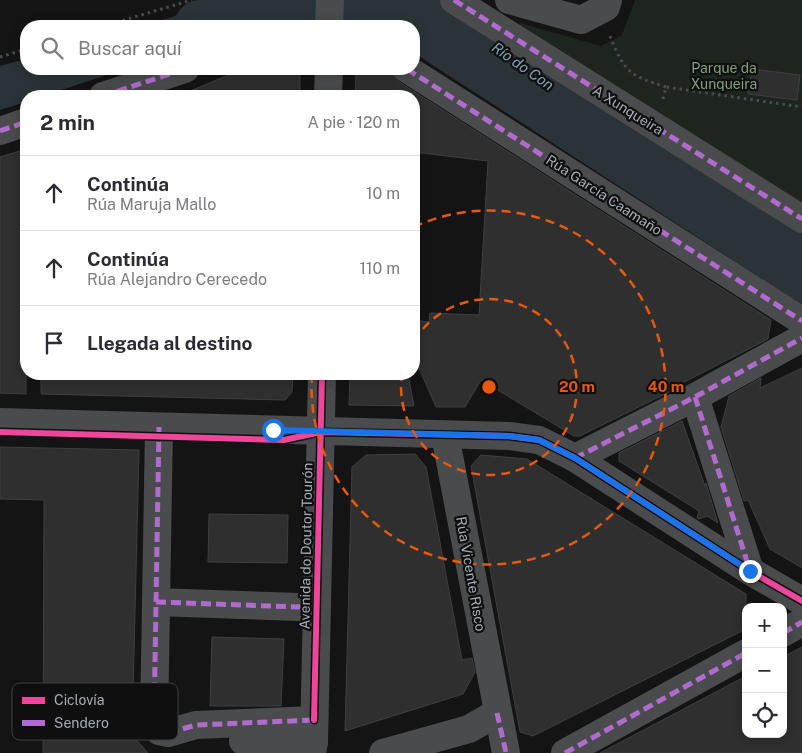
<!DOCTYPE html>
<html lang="es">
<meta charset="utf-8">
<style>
:root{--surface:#fff;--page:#f7f7f7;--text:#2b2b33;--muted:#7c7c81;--line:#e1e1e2}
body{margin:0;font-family:"Public Sans",sans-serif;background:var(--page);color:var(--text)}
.controls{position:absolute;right:15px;bottom:15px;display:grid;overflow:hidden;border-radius:10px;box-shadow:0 2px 12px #0003}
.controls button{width:45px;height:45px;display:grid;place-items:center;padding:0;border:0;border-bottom:1px solid var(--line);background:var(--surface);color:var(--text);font:25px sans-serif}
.stop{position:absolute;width:15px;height:15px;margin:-11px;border:4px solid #1a73e8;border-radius:50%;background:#fff}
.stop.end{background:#1a73e8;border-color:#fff;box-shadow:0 1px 5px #0008}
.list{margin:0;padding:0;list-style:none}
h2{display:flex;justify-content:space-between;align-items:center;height:65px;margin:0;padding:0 20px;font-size:21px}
h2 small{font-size:16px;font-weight:400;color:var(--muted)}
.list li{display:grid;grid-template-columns:32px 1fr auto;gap:15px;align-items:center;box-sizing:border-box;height:75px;padding:0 20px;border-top:1px solid var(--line)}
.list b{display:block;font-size:19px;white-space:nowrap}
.list p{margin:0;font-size:16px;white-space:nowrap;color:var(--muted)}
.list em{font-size:16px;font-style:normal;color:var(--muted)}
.icon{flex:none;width:28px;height:28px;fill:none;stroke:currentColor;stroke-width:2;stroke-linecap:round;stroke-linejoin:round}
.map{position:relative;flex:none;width:802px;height:753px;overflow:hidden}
.search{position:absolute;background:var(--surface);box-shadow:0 2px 12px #0003;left:20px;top:20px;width:400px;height:55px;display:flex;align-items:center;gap:12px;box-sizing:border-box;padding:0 18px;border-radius:20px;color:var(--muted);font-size:19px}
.panel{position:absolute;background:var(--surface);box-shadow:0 2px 12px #0003;left:20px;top:90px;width:400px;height:290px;border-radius:20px}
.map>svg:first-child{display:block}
.green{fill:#1e251f}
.water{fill:#2a3438}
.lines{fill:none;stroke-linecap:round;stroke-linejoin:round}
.river{stroke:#2a3438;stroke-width:52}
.building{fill:#2f2f30;stroke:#3d3f41}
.path{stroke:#4a4c4f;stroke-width:3;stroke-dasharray:2.5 4;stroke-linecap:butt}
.minor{stroke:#494b4d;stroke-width:28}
.quiet{stroke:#b06ccc;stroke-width:5;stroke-dasharray:10 5;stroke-linecap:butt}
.cycleway-casing{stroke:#0f0f10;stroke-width:9}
.cycleway{stroke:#ed469a;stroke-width:6}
.route{stroke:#1a73e8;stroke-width:6}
.ring{fill:none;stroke:#e8590c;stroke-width:2.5;stroke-dasharray:9 6}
.labels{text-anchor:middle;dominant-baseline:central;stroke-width:4.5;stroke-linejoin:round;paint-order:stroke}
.park-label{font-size:14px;fill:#80a17c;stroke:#0f0f10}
.street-label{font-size:14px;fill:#a5adb6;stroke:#0f0f10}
.water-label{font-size:15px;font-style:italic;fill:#7ca1b2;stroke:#0f0f10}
.key{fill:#0f0f10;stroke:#3c3e42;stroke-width:1}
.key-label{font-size:14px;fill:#a5adb6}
.centre{fill:#e8590c;stroke:#0f0f10;stroke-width:2.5}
.ring-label{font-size:15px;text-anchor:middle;font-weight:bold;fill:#e8590c;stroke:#0f0f10;stroke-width:4.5;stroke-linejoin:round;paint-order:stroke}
</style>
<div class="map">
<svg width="802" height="753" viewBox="0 0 802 753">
<rect width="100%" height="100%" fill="#141415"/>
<!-- green -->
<polygon class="green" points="635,0 802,0 802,212 514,36 520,23 601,46 622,35"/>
<!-- water -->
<g class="water">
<polygon points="233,0 299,0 298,26 140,26"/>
<polygon points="364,0 439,0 802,227 802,305 414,53 414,26 364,26"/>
<polygon points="26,59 26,69 125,69 43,96 26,96 26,102 0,110 0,66"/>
</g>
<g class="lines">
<!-- river -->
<polyline class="river" points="200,26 273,6 384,4 434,14"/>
</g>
<!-- building -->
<g class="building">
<polygon points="263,69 300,69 300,96 178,96 231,74"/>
<polygon points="356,69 385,69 393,74 399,82 771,320 768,339 671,389 671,391 580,436 574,436 481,380 465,407 436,407 414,357 414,320 429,322 430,313 479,315 488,161 414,152 414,96 355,96"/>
<polygon points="752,69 800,75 797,100 748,94"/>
<polygon points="26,149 26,394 0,393 0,157"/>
<polygon points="802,368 802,568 770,549 748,500 744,501 721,427 729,396 761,378 760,388"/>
<polygon points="41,374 293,374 292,392 285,400 41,394"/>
<polygon points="350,374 408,374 414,406 349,405"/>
<polygon points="682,421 705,486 706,483 718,523 707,516 699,519 697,518 699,511 619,461 619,453"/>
<polygon points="0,447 139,450 132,735 148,753 43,753 44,500 0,499"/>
<polygon points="415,454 426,467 462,660 472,658 475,672 463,694 345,731 352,467 366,455"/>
<polygon points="481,455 527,459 746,594 746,629 533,736 520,732 471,466"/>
<polygon points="209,514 288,515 287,563 208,562"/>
<polygon points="212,637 284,639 281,706 210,706"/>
<polygon points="802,647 802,753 600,753 746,676 746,734 783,734 783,657"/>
</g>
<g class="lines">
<!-- path -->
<g class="path">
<polyline points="104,26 192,0"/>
<path d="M 610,36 C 625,73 629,75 666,87"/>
<polyline points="0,57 26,49"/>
<polyline points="663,99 666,87 802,107"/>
</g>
<!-- minor -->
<g class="minor">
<polyline points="454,0 802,219"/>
<polyline points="509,0 581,20 606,7 608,0"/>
<polyline points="329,26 330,0"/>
<polyline points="407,69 802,321"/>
<polyline points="103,96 185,69"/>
<polyline points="328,96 329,69"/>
<polyline points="0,131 26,122"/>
<polyline points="695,397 750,571"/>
<polyline points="0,422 509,436 539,440 575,458 750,571 802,601"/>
<polyline points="159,427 154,722 159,731 168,733 196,725 314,720"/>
<polyline points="445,435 506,753"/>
<polyline points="575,458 695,397 802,338"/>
<polyline points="156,602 300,607"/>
<polyline points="783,633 802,622"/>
<polyline points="243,741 314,742"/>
<polyline points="312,753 314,742 322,374"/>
<polyline points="383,753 469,729 497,713"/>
<polyline points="565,753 746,653"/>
</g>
<!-- quiet -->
<g class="quiet">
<polyline points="454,0 802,219"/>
<polyline points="407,69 802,321"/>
<polyline points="103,96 185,69"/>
<polyline points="0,131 26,122"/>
<polyline points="695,397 750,571"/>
<polyline points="159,427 154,722 159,731 168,733 196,725 314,720"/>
<polyline points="575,458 695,397 802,338"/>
<polyline points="156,602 300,607"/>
<polyline points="783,633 802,622"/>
<polyline points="497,713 506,753"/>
<polyline points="565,753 746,653"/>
</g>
<!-- cycleway casing -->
<g class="cycleway-casing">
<g id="cycleway">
<polyline points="0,432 284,440 321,432 509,436 539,440 575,458 750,571 802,601"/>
<polyline points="314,720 322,374"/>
</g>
</g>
<!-- cycleway -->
<use href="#cycleway" class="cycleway"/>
</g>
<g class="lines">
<!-- route -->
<polyline class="route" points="273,430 509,436 539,440 575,458 750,571"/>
</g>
<!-- distance rings -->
<g class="ring">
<path d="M414 341A88 88 0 1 1 402 374"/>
<path d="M414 227A177 177 0 1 1 312 375"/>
</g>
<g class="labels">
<!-- park labels -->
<g class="park-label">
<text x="724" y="68">Parque da<tspan x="724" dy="16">Xunqueira</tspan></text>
</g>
<!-- street labels -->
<g class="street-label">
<text transform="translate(628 110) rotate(32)">A Xunqueira</text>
<text transform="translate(604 195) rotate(33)">Rúa García Caamaño</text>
<text transform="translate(306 546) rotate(-89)">Avenida do Doutor Tourón</text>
<text transform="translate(471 574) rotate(80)">Rúa Vicente Risco</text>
</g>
<!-- water labels -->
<g class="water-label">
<text transform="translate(523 66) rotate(35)">Río do Con</text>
</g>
</g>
<!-- legend -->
<rect x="12" y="683" width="166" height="57" rx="8" class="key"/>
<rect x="22" y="697" width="23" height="7" fill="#ed469a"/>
<rect x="22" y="720" width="23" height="6" fill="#b06ccc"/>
<g class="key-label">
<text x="54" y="705">Ciclovía</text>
<text x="54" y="728">Sendero</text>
</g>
<circle cx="489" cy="387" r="8" class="centre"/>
<g class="ring-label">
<text x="577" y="392">20 m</text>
<text x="666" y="392">40 m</text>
</g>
</svg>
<div class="controls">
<button>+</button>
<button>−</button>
<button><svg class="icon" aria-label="locate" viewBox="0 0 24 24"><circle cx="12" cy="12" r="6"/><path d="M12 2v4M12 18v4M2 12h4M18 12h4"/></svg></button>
</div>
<div class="stop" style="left:273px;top:430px"></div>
<div class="stop end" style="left:750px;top:571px"></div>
<div class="search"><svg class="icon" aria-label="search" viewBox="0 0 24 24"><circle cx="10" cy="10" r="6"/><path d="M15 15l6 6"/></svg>Buscar aquí</div>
<section class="panel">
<h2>2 min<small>A pie · 120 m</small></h2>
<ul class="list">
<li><svg class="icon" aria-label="ahead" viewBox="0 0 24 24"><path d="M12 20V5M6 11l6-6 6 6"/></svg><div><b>Continúa</b><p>Rúa Maruja Mallo</p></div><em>10 m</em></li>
<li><svg class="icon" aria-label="ahead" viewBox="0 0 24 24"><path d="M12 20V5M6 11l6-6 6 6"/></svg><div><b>Continúa</b><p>Rúa Alejandro Cerecedo</p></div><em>110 m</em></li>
<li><svg class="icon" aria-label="arrive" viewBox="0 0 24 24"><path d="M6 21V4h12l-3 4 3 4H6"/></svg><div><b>Llegada al destino</b></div></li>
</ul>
</section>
</div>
